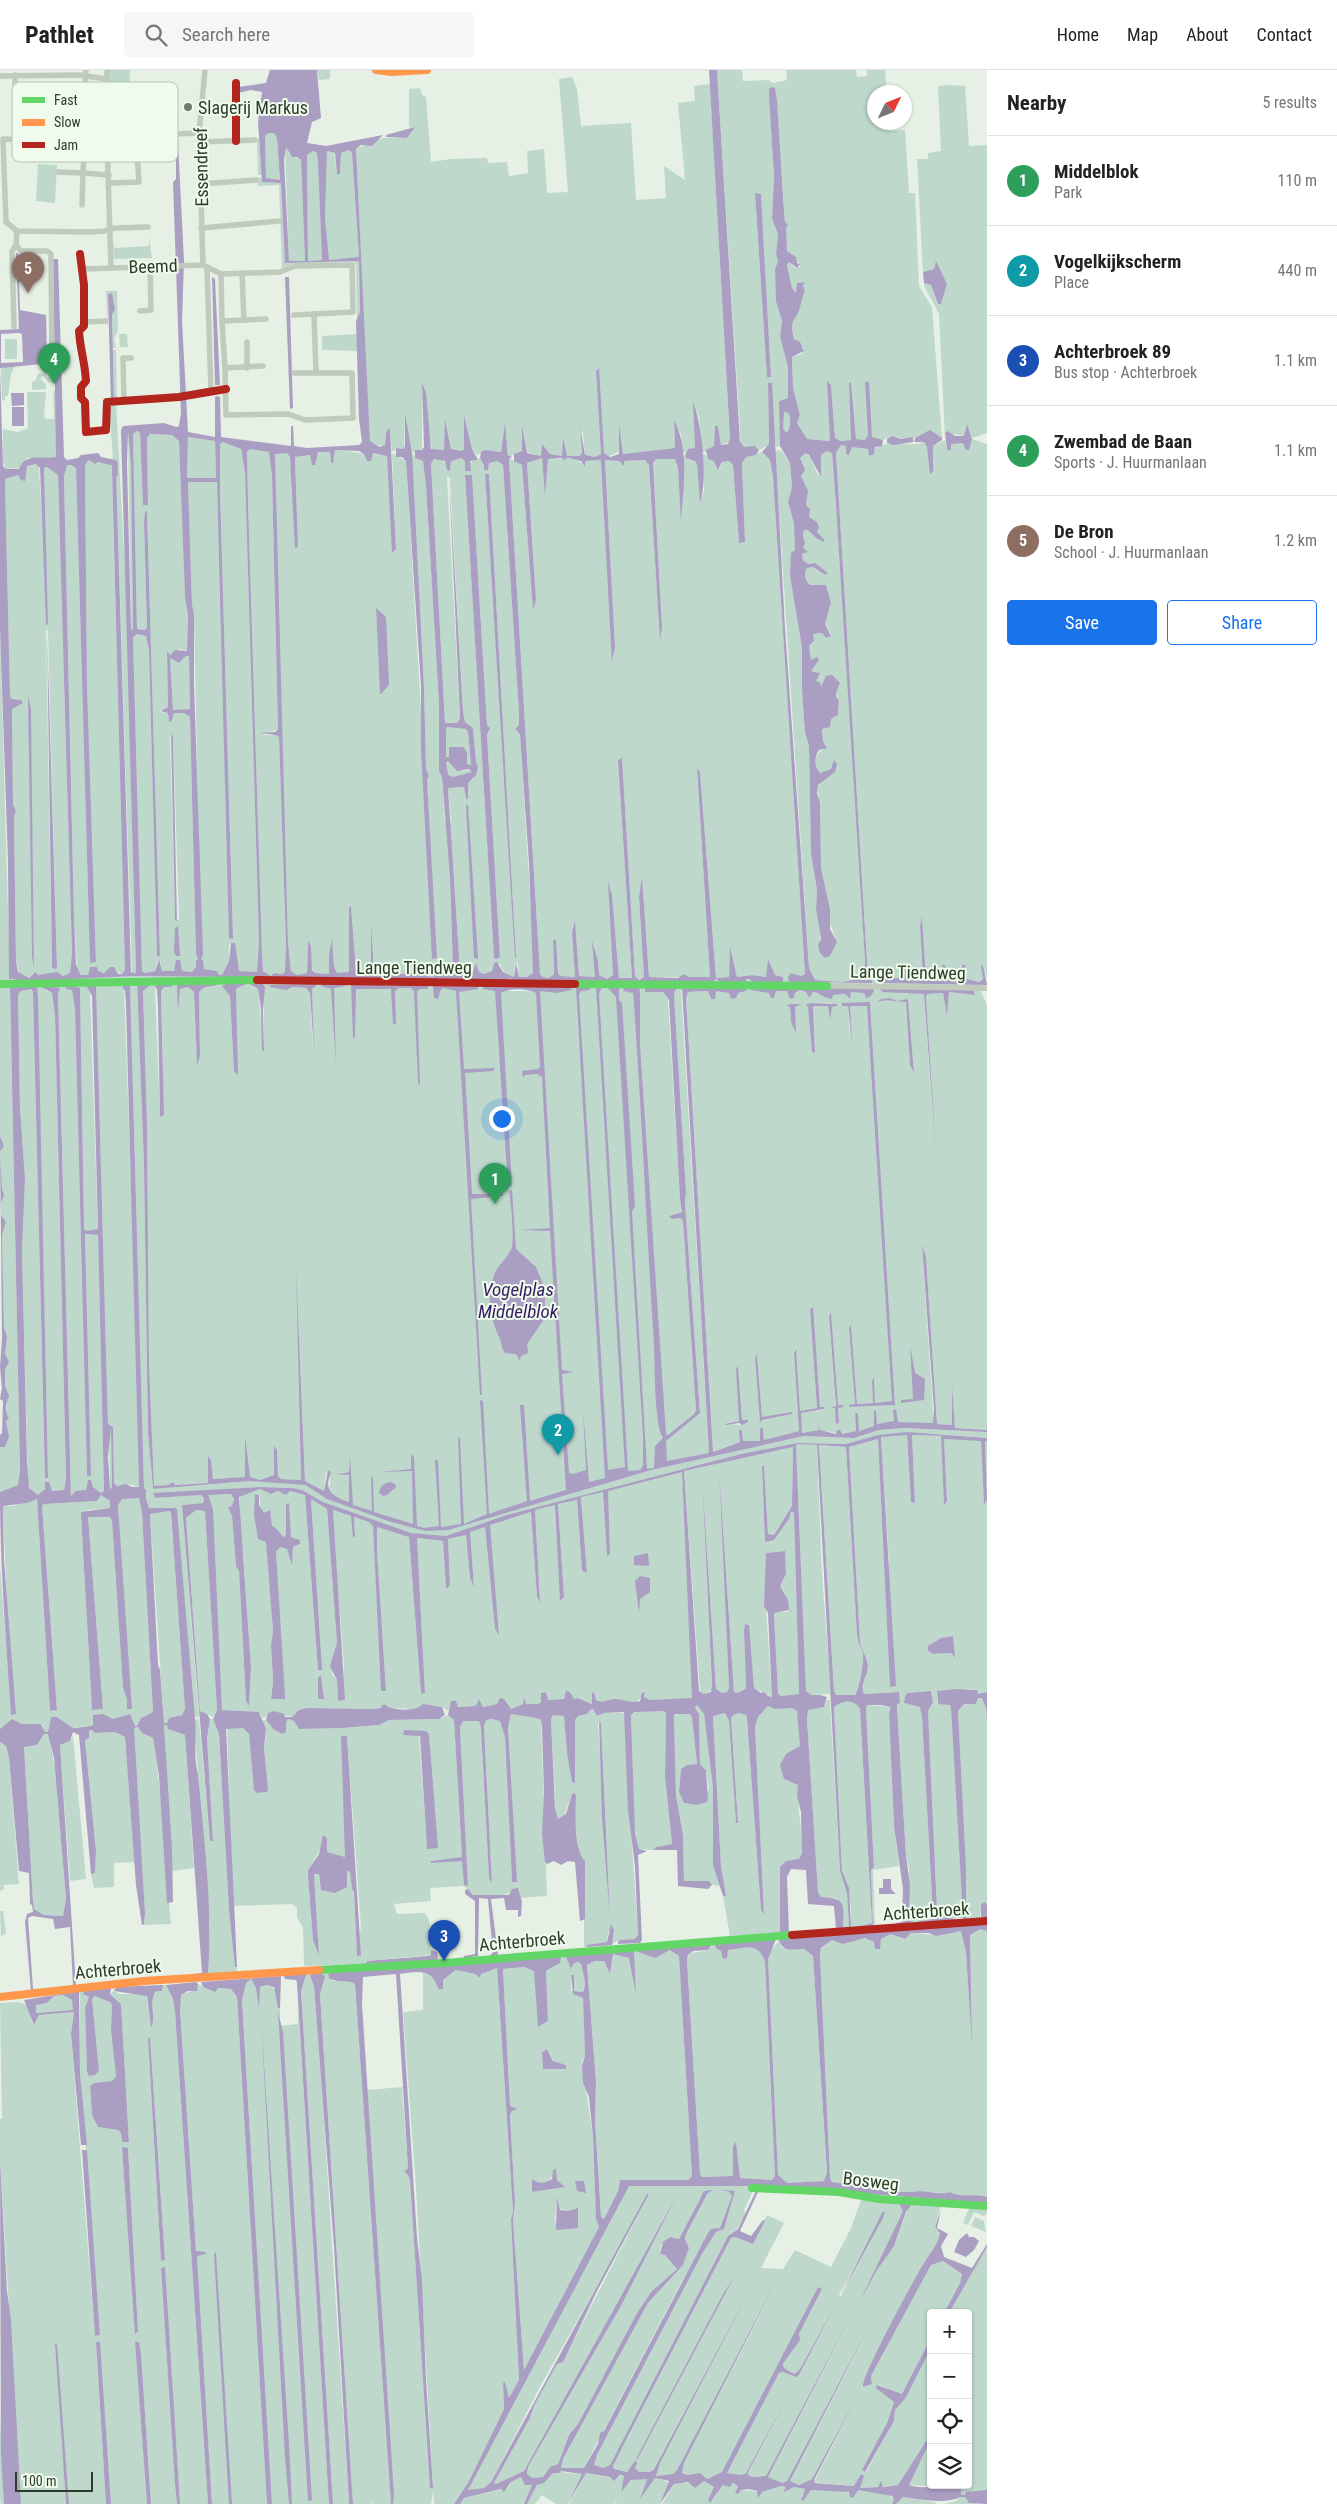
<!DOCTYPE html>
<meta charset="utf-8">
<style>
:root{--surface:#fff;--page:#f6f6f6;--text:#222;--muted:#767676;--line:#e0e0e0;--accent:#1a73e8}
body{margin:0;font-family:"Roboto Condensed",sans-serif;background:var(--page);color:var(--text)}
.controls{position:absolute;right:15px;bottom:15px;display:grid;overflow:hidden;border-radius:5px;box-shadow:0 1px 4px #0004}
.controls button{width:45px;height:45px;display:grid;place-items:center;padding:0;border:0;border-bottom:1px solid var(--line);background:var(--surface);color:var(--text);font:25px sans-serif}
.compass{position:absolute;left:867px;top:15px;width:45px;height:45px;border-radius:50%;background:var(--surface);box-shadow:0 1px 4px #0004;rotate:47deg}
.scale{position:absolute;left:15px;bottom:12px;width:78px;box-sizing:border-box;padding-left:5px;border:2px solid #303c2a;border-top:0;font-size:14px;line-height:18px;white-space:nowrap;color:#303c2a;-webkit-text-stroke:4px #effced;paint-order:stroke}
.you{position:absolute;left:501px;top:1048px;width:18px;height:18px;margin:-12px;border:4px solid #fff;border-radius:50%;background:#1a73e8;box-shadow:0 0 0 8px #1a73e833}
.badge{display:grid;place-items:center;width:32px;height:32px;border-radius:50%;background:var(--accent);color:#fff;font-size:16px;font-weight:700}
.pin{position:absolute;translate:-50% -41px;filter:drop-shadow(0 1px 2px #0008)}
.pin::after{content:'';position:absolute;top:26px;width:18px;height:15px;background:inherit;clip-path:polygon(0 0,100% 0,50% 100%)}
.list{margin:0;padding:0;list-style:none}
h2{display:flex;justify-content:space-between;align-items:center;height:65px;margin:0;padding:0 20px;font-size:21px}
h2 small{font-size:16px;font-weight:400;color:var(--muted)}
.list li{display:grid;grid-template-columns:32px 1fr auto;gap:15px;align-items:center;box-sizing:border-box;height:90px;padding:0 20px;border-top:1px solid var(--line)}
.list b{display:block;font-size:19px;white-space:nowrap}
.list p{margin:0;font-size:16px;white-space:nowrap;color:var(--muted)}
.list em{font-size:16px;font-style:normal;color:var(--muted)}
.actions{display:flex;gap:10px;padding:15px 20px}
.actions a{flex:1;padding:11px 0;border:1px solid var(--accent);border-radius:5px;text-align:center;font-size:18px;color:var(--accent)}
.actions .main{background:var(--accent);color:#fff}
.icon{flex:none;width:28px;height:28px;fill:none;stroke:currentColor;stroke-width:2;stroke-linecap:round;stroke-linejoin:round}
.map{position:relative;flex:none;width:987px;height:2434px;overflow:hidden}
header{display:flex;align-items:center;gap:30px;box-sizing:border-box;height:70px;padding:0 25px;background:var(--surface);border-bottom:1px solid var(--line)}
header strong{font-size:24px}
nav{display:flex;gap:28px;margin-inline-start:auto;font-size:18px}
.search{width:350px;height:45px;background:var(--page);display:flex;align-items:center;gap:12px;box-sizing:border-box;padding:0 18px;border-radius:5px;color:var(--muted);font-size:19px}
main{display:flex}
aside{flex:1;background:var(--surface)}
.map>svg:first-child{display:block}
.green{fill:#bed9cc;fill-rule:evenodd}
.water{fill:#aa9ec3;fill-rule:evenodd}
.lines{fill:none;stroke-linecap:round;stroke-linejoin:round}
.canal{stroke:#aa9ec3;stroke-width:5.5}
.street{stroke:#c0cabd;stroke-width:5.5}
.fast{stroke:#63d668;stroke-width:8}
.slow{stroke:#ff974d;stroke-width:8}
.jam{stroke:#b3261e;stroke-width:8}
.poi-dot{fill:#707b6b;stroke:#effced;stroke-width:2}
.labels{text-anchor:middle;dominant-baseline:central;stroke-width:4;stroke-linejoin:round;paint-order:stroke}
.poi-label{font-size:18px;fill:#303c2a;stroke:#effced;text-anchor:start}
.street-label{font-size:18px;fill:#303c2a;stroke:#effced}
.water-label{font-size:19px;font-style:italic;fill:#361b62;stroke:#effced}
.key{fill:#effced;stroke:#b6c2b2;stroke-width:1}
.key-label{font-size:14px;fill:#303c2a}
</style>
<header>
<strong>Pathlet</strong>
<div class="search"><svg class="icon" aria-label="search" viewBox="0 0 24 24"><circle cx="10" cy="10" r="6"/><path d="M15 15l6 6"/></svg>Search here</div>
<nav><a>Home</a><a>Map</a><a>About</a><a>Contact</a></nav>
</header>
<main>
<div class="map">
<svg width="987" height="2434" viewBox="0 0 987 2434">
<rect width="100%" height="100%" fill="#e6f0e4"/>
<!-- green -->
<g class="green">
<polygon points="108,0 130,0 129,41 112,41 112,21 108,21"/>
<polygon points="317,0 330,0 330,9 319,10"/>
<path d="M 717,0 L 742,0 L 743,11 L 768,10 L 773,13 L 787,10 L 786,0 L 856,0 L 857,7 L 867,6 L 867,0 L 885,0 L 887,22 L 874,22 L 874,52 L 889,53 L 890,61 L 905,60 L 909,123 L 915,123 L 919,216 L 932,237 L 942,368 L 930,361 C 921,369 904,371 892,366 L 883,370 L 872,368 L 868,312 L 865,312 L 868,365 L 865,370 L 856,369 L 851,312 L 849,313 L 852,370 L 841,371 L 835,368 L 831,315 L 828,312 L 830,371 L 807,369 L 797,353 L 800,345 L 793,318 L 792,287 L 802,284 L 804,278 L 794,269 L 792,254 L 805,221 L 803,215 L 805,212 L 798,213 L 796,223 L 792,218 L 787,195 L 789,192 L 795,198 L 800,197 L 799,192 L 795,192 L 796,187 L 787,181 L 776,20 L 770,36 L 774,106 L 772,149 L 778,164 L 776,184 L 778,190 L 775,199 L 777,231 L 782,251 L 780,267 L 788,297 L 788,328 L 780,330 L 780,376 L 776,377 L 768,313 L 769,375 L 759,380 L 755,376 L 748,378 L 741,375 ZM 755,123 L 761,124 L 771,307 L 767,307 Z"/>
<polygon points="572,7 577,19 581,56 631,53 636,130 666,128 664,96 685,110 678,33 695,31 694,16 710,14 730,372 721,375 718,356 714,376 706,382 702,382 699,347 694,333 695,378 683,383 681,364 674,352 675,378 623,384 619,359 620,381 608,387 604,383 596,301 601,384 595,387 585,386 583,364 580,359 582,383 580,386 567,386 563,368 562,386 550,384 542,375 541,386 527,382 523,358 522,381 509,387 505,356 501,382 486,380 477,385 472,379 464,348 464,379 462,381 451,379 446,352 444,380 432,380 422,315 422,380 416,380 414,383 410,380 405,344 404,379 396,378 395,381 392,381 390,359 386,362 385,375 375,376 370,371 368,336 356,79 383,68 407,68 414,57 409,58 409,19 420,18 422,25 426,27 431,92 451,89 487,88 488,93 507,92 509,106 528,103 527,81 544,79 547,123 568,122 559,9"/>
<polygon points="951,15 965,16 969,76 987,75 987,363 972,368 967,355 964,366 945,363 945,368 939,244 924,216 924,213 931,215 938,234 941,234 947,214 936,192 934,199 923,202 917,89 928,89 928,83 941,81 938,16"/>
<polygon points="269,63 274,63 277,68 280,110 268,110 266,108 265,66"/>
<polygon points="257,69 259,69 262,105 258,105"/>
<polygon points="285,77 288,78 289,84 301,90 305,191 289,191"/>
<polygon points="349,80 352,83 359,188 328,190 325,149 327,81 334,83 337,104 340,103 341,83"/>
<polygon points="313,81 317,83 318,95 322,190 308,191 307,85"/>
<polygon points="38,94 57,95 55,133 36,131"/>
<polygon points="262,107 262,112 281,113 285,193 359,191 360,242 357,249 356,195 354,192 292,194 282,198 279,115 258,116 258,109"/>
<polygon points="149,167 152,188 114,189 113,171 115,178 149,176"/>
<polygon points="106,221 117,221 118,261 114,269 116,278 113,278 112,243 115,240 108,224 108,260"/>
<polygon points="119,264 127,264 128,277 120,277"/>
<polygon points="357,264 357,281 322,280 322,266"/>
<rect x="5" y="269" width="12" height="20"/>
<polygon points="113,280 116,280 117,329 114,329"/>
<polygon points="1,296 15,296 11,304 8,326 5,326 5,330 2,331"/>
<polygon points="46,303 46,307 50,308 50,314 43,306 40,308 46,314 46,319 32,320 32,312 35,311 38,304"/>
<polygon points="57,320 58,386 55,388 27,388 20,398 6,399 3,392 3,359 18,362 28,358 27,322 46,322 44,347 46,349 54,349 53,321"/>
<polygon points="116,333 126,520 136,900 135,904 132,904 116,398 112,399 125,900 122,904 109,898 106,902 100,902 90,897 88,905 83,906 77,898 74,848 64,407 67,395 71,395 76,398 90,892 96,892 87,614 85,395 89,390 95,394 113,388 109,337"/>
<path d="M 783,342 L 788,343 C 791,348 791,359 786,364 L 783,358 Z"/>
<polygon points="128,361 131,395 133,560 131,559"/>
<path d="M 137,361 L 140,363 L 143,435 L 148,434 L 147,368 L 150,364 L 172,365 L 179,370 L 185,527 L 188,546 L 187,581 L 180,579 L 170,585 L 167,582 L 168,637 L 160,640 L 160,642 L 168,643 L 169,652 L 172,651 L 174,643 L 184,643 L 190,647 L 196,884 L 198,889 L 196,890 L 196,897 L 192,902 L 181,901 L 180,890 L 172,902 L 162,901 L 160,890 L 157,891 L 155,901 L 145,903 L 142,901 L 133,566 L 137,564 L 147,566 L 149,580 L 157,886 L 160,886 L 147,441 L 144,453 L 147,558 L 146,560 L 137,559 L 133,364 ZM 170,666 L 173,666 L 179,850 L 175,850 Z"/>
<polygon points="188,367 215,371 216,408 187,408"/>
<path d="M 972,369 L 987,374 L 987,910 L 983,895 L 983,909 L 979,912 L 967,909 L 965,895 L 962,896 L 963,909 L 946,909 L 945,895 L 942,896 L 942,908 L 933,909 L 926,907 L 922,849 L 920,856 L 923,907 L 908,911 L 907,899 L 904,899 L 904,907 L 887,909 L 886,901 L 884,901 L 883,909 L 879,910 L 879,913 L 987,915 L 987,921 L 981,921 L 987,935 L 987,1360 L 955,1358 L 952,1316 L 952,1355 L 937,1354 L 926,1187 L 922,1177 L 934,1354 L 897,1352 L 895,1339 L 893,1340 L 894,1352 L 877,1354 L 874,1341 L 874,1356 L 859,1361 L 858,1343 L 855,1343 L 856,1361 L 842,1364 L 820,1360 L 817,1347 L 819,1360 L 802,1363 L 800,1343 L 823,1340 L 823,1337 L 820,1337 L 812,1237 L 810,1239 L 817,1338 L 800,1341 L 795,1280 L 794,1283 L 799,1361 L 764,1370 L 763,1358 L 761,1358 L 760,1371 L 743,1371 L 742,1360 L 740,1360 L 740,1372 L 713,1382 L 686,928 L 688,922 L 708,921 L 711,923 L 716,921 L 730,923 L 731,925 L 746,921 L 681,920 L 709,1383 L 668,1393 L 667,1396 L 804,1366 L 854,1368 L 879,1360 L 905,1358 L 987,1362 L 987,1368 L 938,1364 L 887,1364 L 846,1374 L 800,1373 L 817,1375 L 822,1503 L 831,1624 L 811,1625 L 806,1621 L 796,1375 L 798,1373 L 741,1384 L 611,1418 L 682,1401 L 693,1622 L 692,1628 L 688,1629 L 650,1630 L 644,1627 L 645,1622 L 637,1632 L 625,1632 L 617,1629 L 602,1633 L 596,1630 L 594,1622 L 592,1623 L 593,1634 L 579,1628 L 574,1629 L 566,1622 L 564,1629 L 548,1630 L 546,1622 L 541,1623 L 541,1632 L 538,1634 L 526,1634 L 524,1628 L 523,1634 L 511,1639 L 497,1634 L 483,1637 L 479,1630 L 476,1636 L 450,1637 L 448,1641 L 442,1637 L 425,1635 L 412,1639 L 394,1638 L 386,1636 L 372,1639 L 307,1638 L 296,1643 L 294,1647 L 268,1643 L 266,1647 L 263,1648 L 259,1642 L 222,1640 L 212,1440 L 207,1425 L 231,1424 L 234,1429 L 232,1436 L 228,1437 L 232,1446 L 236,1497 L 239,1501 L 246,1631 L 249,1635 L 251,1597 L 243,1480 L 240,1472 L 240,1425 L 260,1419 L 270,1422 L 290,1421 L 305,1425 L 318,1600 L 321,1600 L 311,1428 L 327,1439 L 337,1573 L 332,1604 L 337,1610 L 338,1630 L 343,1631 L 344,1596 L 332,1440 L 351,1446 L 355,1466 L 354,1447 L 369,1452 L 373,1456 L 382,1621 L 386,1620 L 377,1481 L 377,1457 L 409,1466 L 421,1624 L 425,1622 L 417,1468 L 443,1471 L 446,1518 L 450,1515 L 448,1469 L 466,1465 L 470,1508 L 474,1515 L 469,1462 L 485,1457 L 495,1559 L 499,1564 L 489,1455 L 531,1442 L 537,1527 L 540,1531 L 535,1440 L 555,1435 L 561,1531 L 564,1527 L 558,1434 L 577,1430 L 582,1501 L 587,1503 L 581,1427 L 493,1451 L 447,1467 L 417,1466 L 323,1432 L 302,1420 L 293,1418 L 259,1417 L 154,1424 L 155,1428 L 201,1425 L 204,1428 L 203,1433 L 182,1435 L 199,1647 L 194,1647 L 175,1438 L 149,1438 L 144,1418 L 130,914 L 124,917 L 133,1168 L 139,1417 L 126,1414 L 117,1416 L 114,1413 L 113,1357 L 108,1354 L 96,915 L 90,920 L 98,1160 L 87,1161 L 84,1159 L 80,918 L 72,920 L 75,939 L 87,1406 L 91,1406 L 85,1164 L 98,1165 L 104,1421 L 101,1423 L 93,1417 L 91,1410 L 88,1410 L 86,1420 L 71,1426 L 58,924 L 60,918 L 44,920 L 52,923 L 55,945 L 66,1408 L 64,1420 L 52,1421 L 49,1412 L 41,1424 L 38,1425 L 29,1418 L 28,1414 L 22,1180 L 25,1109 L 20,1038 L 18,924 L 21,921 L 31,919 L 33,922 L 45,1408 L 48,1408 L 37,916 L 10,923 L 20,1400 L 18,1415 L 0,1422 L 0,1377 L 5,1377 L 8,1364 L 6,1351 L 9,1348 L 6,1343 L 8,1323 L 5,1315 L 5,1271 L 7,1266 L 4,1258 L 2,1165 L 6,1152 L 1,1145 L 0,1082 L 4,1076 L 0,1066 L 0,559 L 10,910 L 131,906 L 510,908 L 515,911 L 719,910 L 750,909 L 754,913 L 783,912 L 783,907 L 775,905 L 768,890 L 766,907 L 752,905 L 737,907 L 730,880 L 729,907 L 716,908 L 700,702 L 697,699 L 710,907 L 649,907 L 642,810 L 639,827 L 644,907 L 638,910 L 635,906 L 622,688 L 618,690 L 632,908 L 619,908 L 612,825 L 609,814 L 613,905 L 607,909 L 599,905 L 598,890 L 593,873 L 595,907 L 579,906 L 575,852 L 572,863 L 575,907 L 560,906 L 558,903 L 556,871 L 553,871 L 554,904 L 549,908 L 543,907 L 540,904 L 509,388 L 522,395 L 533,539 L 536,530 L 527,393 L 542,388 L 545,421 L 548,389 C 560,390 576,385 585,396 L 585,391 L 600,390 L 601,392 L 613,590 L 615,578 L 605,390 L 619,391 L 624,395 L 624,391 L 646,390 L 649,395 L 660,568 L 662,558 L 653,393 L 656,389 L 675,389 L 678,397 L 681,445 L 683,385 L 695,391 L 697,395 L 700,432 L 704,421 L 702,385 L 706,384 L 708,389 L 714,391 L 720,399 L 722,392 L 729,391 L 733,395 L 739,473 L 745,472 L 742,393 L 746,387 L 762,382 L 770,390 L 773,407 L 805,904 L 801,906 L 791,903 L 819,913 L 872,913 L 873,911 L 868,908 L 836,383 L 841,375 L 868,379 L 869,385 C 884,365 905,379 924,372 L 927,377 L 931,404 L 933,402 L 933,376 L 945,370 L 947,379 L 951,380 L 951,373 ZM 178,912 L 213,917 L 203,918 L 199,922 L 200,986 L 197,993 L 194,922 L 188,917 L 182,918 L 180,921 ZM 172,914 L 164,917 L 161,921 L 163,988 L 160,1046 L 155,918 ZM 246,914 L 237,918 L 236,921 L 234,1001 L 230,926 L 228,922 ZM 288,914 L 312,919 L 313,980 L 310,923 L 306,918 L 292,917 L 288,920 L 269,916 ZM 150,915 L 143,920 L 147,1053 L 149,1292 L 154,1416 L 208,1413 L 208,1387 L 211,1390 L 213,1409 L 245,1407 L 245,1366 L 249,1407 L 260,1410 L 274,1405 L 274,1377 L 277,1380 L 278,1406 L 281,1409 L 301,1410 L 297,1220 L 305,1411 L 324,1421 L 326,1401 C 339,1418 314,1419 349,1432 L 349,1405 L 337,1403 L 349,1402 L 350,1390 L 352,1436 L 327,1429 L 305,1415 L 281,1412 L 250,1411 L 153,1419 L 148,1363 L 144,1095 L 137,918 ZM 499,915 L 570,917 L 570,921 L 505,921 ZM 250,916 L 264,919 L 264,981 L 258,919 ZM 752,917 L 871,923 L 851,922 L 849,929 L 845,924 L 825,926 L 812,922 L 809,928 L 806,922 L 801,920 L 795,923 L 794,928 L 791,929 L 787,921 L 776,921 L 774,923 ZM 965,919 L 973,925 L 949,922 L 947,945 L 943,923 L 927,924 L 926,927 L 933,1053 L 924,924 L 908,922 L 906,924 L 903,922 ZM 676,921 L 674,926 L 686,1122 L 685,1133 L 700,1341 L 665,1371 L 666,1364 L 668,1365 L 694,1344 L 696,1340 L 683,1151 L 680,1148 L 670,1145 L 682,1142 L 680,1130 L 668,930 L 663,922 ZM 633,922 L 640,922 L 640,974 L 650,1133 ZM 889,928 L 898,931 L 908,930 L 914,1002 L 910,995 L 906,932 C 895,932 887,928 877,933 L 881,929 ZM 870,932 L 895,1335 L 850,1337 L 855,1334 L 849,1258 L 851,1256 L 857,1334 L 873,1333 L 872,1311 L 874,1308 L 875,1333 L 893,1331 L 869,953 L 867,936 L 850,936 L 850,965 L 848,935 ZM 810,933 L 832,933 L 830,949 L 828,936 L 813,936 L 815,983 L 812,982 ZM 801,935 L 795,936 L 795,962 L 791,952 L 790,937 ZM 831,1243 L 838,1336 L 843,1335 L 838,1338 L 839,1353 L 837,1354 L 829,1246 ZM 757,1285 L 762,1347 L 792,1344 L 762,1350 L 760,1353 L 755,1289 ZM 738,1297 L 742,1350 L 747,1352 L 740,1355 L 726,1354 L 739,1351 ZM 603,1422 L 610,1484 L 608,1485 L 607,1485 ZM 256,1424 L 259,1425 C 261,1433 258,1439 266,1444 L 268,1440 L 272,1457 L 277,1459 L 283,1467 L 286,1465 L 286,1434 L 291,1467 L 300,1470 L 300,1474 L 293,1477 L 292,1493 L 288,1479 L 281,1477 L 276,1481 L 280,1565 L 275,1630 L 271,1628 L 273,1612 L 271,1575 L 273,1561 L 267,1476 Z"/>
<polygon points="223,372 241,379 245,403 259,872 258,901 256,903 239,902 237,899 235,873 229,874 229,891 222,905 219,905 217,901 204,899 203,890 201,889 194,545 192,534 188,412 217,412 233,869 220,419 220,374"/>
<polygon points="250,379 269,382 272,407 278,659 263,665 276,665 279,667 286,873 285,901 283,904 274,903 271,906 263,901 262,882 248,431 247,382"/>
<path d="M 334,380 C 347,380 359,383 372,386 L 373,383 L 387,386 L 393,482 L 396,479 L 392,383 L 406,391 L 436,888 L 427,710 L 429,706 L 426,699 L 424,617 L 411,389 L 412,385 L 414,385 L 415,388 L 423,391 L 426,416 L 439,634 L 439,701 L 442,707 L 445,753 L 451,752 L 448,718 L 464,717 L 466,729 L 468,713 L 474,707 L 476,692 L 473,658 L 465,652 L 463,642 L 450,408 L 447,406 L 460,650 L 457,653 L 445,653 L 431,394 L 434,389 L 442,389 L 450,400 L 451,391 L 462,388 L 465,392 L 465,401 C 469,394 472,389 480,388 L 488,400 L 489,392 L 497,391 L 503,395 L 519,643 L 519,655 L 515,659 L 520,663 L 534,889 L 533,903 L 527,907 L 519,907 L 518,893 L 515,892 L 514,907 L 504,902 L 500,894 L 494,893 L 492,901 L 483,904 L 474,900 L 467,902 L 460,901 L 454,809 L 450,807 L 453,900 L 449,903 L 439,903 L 436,893 L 432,894 L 433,907 L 428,906 L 426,902 L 396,904 L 394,897 L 389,896 L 389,905 L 374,901 L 371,856 L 371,902 L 356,902 L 349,837 L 350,902 L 337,904 L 334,897 L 332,870 L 329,885 L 329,904 L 315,903 C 308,895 314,881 308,871 L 307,903 L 297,905 L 291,901 L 288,873 L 274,386 L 277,383 L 287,383 L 290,387 L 298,477 L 295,387 L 310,385 L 312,395 L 315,395 L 316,383 L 330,381 L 331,392 L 333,393 ZM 485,404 L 489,404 L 516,888 ZM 465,405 L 472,405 L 487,655 L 489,661 L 487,665 L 500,886 L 494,888 ZM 376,539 L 386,547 L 381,625 L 380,624 Z"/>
<path d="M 781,380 L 790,393 L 792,417 L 788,432 L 794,453 L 797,475 L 790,506 L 802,578 L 802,621 L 805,663 L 809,676 L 811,784 L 817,820 L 816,838 L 820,854 L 820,872 L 830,886 L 835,875 L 835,867 L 829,851 L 830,839 L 821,798 L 820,732 L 817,718 L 824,709 L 831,705 L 834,693 L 831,699 L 820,703 C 811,692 816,683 827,676 L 823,671 L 822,659 L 830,649 L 838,645 L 839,630 L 836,629 L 836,622 L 840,615 L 821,617 L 816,611 L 818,602 L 811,601 L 813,596 L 817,595 L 811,591 L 809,576 L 813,573 L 813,564 L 822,563 L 825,567 L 831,564 L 825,554 L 831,531 L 826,515 L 810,515 C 805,512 804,502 807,498 L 812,497 L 825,505 L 827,502 L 814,493 L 808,494 L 803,490 L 802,484 L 805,482 L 802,478 L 805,470 L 803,465 L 804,460 L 808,460 L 816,468 L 824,469 L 817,462 L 814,451 L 809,447 L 809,438 L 806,435 C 810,420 803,419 801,408 C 800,401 804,396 800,388 L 805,382 L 811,389 L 818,405 L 821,406 L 821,385 L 827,381 L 832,383 L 848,600 L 865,891 L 864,908 L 842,912 L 815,910 L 809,898 L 775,381 Z"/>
<path d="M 36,394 L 39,396 L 47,555 L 44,398 L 47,397 L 58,405 L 72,883 L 70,903 L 63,906 L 58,903 L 38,906 L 34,902 L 29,908 L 20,905 L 16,892 L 14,747 L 16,741 L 13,734 L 12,639 L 21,630 L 12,629 L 10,626 L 5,409 L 18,405 L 20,407 L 27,396 ZM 46,559 L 48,561 L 57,898 L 52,897 ZM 30,626 L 34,897 L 32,887 Z"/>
<polygon points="186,586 189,586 190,639 173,640 170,588 182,591"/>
<polygon points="443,654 466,659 468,662 471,695 467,694 467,682 462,701 471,700 470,704 446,711"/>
<polygon points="111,1357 112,1419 110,1419 109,1358"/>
<path d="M 907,1364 L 911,1432 L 915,1433 L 912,1365 L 941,1366 L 944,1434 L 947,1431 L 944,1369 L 981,1370 L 984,1433 L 987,1430 L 985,1371 L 987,1371 L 987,1622 L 978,1624 L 977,1620 L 972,1619 L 937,1621 L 937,1633 L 950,1635 L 951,1639 L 963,1848 L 943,1849 L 939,1847 L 937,1840 L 928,1641 L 933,1632 L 931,1621 L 907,1623 L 905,1626 L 904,1633 L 921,1637 L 922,1647 L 933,1845 L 930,1850 L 919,1851 L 919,1854 L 913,1855 L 909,1848 L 909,1798 L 906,1786 L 897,1637 L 899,1622 L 864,1624 C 861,1613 868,1606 868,1596 C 868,1586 862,1581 860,1572 L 849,1377 L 878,1369 L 890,1613 L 889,1492 L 881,1366 ZM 953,1566 L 954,1587 L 951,1583 L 933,1584 L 928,1581 C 930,1571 943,1567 953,1566 Z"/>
<path d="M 819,1375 L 846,1377 L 857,1565 C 858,1574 861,1576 863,1584 C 864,1591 859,1622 855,1625 L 835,1625 L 834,1621 Z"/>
<polygon points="793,1377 792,1436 774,1465 768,1464 764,1397 762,1397 765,1471 774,1470 789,1449 791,1442 794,1442 799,1624 781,1626 778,1624 774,1542 787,1542 789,1540 784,1522 780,1516 786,1504 784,1481 766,1483 766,1538 772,1627 754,1618 748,1554 745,1554 744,1560 746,1617 738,1623 734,1622 719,1400 729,1618 727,1622 722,1623 716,1619 702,1406 712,1620 704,1624 700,1621 684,1401"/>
<path d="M 101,1425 L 110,1431 L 111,1438 L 88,1440 L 81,1445 L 92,1640 L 103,1639 L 88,1447 L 110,1447 L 112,1451 L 123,1618 L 127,1630 L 127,1638 L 131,1624 L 128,1608 L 118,1435 L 121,1429 L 139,1428 L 142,1443 L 153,1642 L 141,1648 L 137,1656 L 134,1656 L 130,1644 L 113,1649 L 93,1645 L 93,1655 C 91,1656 77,1657 73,1658 L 57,1647 L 51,1647 L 48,1662 L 44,1662 L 43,1655 L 22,1654 L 12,1649 L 0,1659 L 0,1494 L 11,1645 L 3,1436 L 12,1436 L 37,1429 L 50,1641 L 57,1640 L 42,1436 L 44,1434 L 97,1431 Z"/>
<polygon points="196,1440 205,1441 217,1640 213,1647 200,1641 186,1448"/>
<polygon points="169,1441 171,1442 185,1639 182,1645 169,1648 167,1653 164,1653 150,1444"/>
<polygon points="978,1628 982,1628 986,1638 987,1649 987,1837 986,1834 981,1836 980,1849 968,1850 966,1848 966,1796 958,1641 964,1634 976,1634"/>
<path d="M 827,1630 L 830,1630 L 830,1633 L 840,1801 L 847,1823 L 849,1857 C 855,1837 847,1820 842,1801 L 834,1638 C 840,1630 855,1629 860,1639 L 872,1853 L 867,1856 L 873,1856 L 871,1800 L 874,1796 L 866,1640 L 867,1635 L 891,1637 L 889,1643 L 894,1756 L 899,1796 L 873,1800 L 875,1856 L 843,1859 L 842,1835 L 836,1828 L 821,1827 L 818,1822 L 807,1649 L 808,1639 L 824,1637 Z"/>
<polygon points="697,1635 704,1644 713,1718 713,1795 721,1816 684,1811 683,1765 676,1725 674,1647 678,1643 690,1644 692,1648 697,1695 681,1699 679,1722 684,1733 696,1735 709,1720 706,1700 700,1694 699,1644 695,1636"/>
<path d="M 768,1636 L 792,1638 L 797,1641 L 801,1674 L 787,1711 L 796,1713 L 799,1717 C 796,1739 804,1764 802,1788 L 780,1797 L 780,1863 L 730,1866 L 723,1826 L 726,1826 L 721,1796 L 713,1646 L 725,1643 L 729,1651 L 736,1753 L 738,1753 L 731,1648 C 735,1642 740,1643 746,1645 L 747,1649 L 761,1840 L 764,1843 L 755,1656 L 758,1647 Z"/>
<path d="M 593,1639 L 597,1646 L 604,1643 L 625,1643 C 626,1718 634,1791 638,1865 L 634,1869 L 619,1870 L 612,1874 L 614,1860 L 608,1862 L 607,1872 L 584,1877 L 584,1791 L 580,1787 L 571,1727 L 563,1748 L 558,1749 L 556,1745 L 551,1649 L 553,1645 L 564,1646 L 567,1683 L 574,1713 L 575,1650 L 578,1646 L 587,1644 L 589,1640 ZM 598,1653 L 601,1653 L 610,1848 Z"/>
<polygon points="639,1641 664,1641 666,1643 665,1707 672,1774 656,1777 653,1780 639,1779 635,1769 631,1710 633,1705 631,1645"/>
<path d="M 511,1644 C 516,1644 537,1647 541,1650 L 547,1826 L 520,1828 L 518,1819 C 505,1827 489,1827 473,1825 L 464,1816 L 430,1818 L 431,1831 L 394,1834 L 397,1844 L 424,1843 C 431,1848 431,1859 427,1866 L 430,1870 L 431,1885 L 367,1891 L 366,1894 L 304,1896 L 303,1858 L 297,1847 L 297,1838 L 292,1834 L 233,1836 L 227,1658 L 243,1658 L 249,1664 L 257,1723 L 267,1722 L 264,1678 L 266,1665 L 263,1650 L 266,1650 L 273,1659 L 288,1649 L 294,1651 L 299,1659 L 343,1658 L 379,1655 L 389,1650 L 439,1649 L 448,1645 L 454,1650 L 462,1787 L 431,1791 L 462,1791 L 468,1816 L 460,1657 L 463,1651 L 479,1651 L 481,1658 L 489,1808 L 492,1814 L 484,1657 L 486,1650 L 492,1649 L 500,1650 L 505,1667 L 512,1812 L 516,1812 L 508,1657 ZM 423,1662 L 426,1662 L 429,1668 L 437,1778 L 427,1778 L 419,1665 ZM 347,1667 L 361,1856 L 357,1886 L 354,1822 L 352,1819 L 350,1802 L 347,1801 L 340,1818 L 337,1820 L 320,1815 L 319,1804 L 314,1804 L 319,1886 L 313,1870 L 308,1806 L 308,1800 L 327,1768 L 327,1782 L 345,1787 Z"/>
<polygon points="199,1649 210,1771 213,1771 207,1668 210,1649 213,1649 219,1664 229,1840 237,1902 208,1904 210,1858 194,1650"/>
<polygon points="164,1655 167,1655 173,1661 185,1665 194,1798 172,1801"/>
<path d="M 138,1657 L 142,1663 L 153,1668 C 163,1729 165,1794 171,1854 L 142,1855 L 144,1854 L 145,1843 L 133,1662 L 134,1658 Z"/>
<polygon points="93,1660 95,1663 115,1662 125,1667 135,1792 114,1793 114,1817 94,1818 91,1804 95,1803 96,1781 85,1670 89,1668 89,1661"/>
<polygon points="44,1664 49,1664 55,1699 66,1829 63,1846 44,1845 34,1839 33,1832 24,1677 37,1675"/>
<polygon points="73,1666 86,1809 70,1811 60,1675 70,1671"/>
<polygon points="0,1672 6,1676 9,1688 19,1814 4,1815 4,1819 0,1821"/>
<polygon points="0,1841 3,1841 6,1863 1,1866"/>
<path d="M 980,1859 L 987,1861 L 987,2127 C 976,2123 960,2128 950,2122 L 940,2124 C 913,2121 886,2123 859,2115 C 855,2113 840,2114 833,2112 L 830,2108 L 820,1880 L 832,1870 C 845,1873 862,1863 874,1872 L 876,1879 L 879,1879 L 881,1869 L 891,1864 L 905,1869 L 911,1863 L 937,1865 L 961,1861 L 966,1882 L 972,1968 L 970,1865 Z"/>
<polygon points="779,1871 782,1878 804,1879 813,1886 827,2102 825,2111 787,2113 778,2105 768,1889 769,1882"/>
<path d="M 712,1875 L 727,1882 L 728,1880 C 747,1878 758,1872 765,1892 L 775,2106 L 772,2110 L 740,2108 L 736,2073 L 733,2076 L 733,2106 L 702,2107 L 700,2104 L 687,1890 L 690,1883 L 705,1881 Z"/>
<polygon points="638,1878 641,1883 657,1886 670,1880 679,1886 692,2106 688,2110 620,2110 618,2121 604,2149 601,2147 595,2050 596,2012 587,1895 595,1891 604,1891 610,1904 613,1884 630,1888 636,1923 634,1880"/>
<path d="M 565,1885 L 569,1895 L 580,1892 C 584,1900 586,1914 583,1922 L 574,1921 L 574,1905 L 571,1905 L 571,1920 L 583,1928 L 585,1986 L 582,1992 L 593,2067 L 596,2148 L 599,2157 L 524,2301 L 513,2151 L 515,2133 L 510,2045 L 512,2041 L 518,2039 L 510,2036 L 503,1899 L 524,1897 L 535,1901 L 539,1956 L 548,1951 L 546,1901 L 556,1896 L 561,1886 ZM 547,1979 L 555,1993 L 566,1995 L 566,1999 L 543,1999 L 542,1982 ZM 556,2100 L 557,2110 L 564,2117 L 532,2122 L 532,2110 L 538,2113 L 549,2111 ZM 557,2129 L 560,2139 L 568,2141 L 576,2140 L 555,2153 Z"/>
<path d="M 497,1898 L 513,2142 L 511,2149 L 519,2310 L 509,2329 L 505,2313 L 503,2313 L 504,2339 L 468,2413 L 454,2434 L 434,2434 L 433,2421 L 431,2434 L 393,2434 L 367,2020 L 402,2017 L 408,2098 L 404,2103 L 408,2105 L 410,2110 L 430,2417 L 433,2418 L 416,2118 L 403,1942 L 423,1940 L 423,1902 C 433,1905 435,1909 438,1919 L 443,1910 L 456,1900 L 475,1904 L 480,1908 L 480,1904 Z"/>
<polygon points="307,1902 313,1903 311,1908 314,1916 319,1973 349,2434 333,2434 301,1921"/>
<polygon points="328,1902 333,1911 350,1911 355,1914 391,2434 374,2434 373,2432 372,2434 353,2434 320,1924 324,1906 320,1903"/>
<polygon points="251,1909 256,1918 270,1915 280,1926 280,1956 298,1954 298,1932 329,2434 272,2434 242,1930 246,1913"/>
<polygon points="198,1914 203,1917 231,1919 237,1927 267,2434 212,2434 197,2185 206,2184 206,2182 196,2182 180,1939 180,1925 195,1920"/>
<path d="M 163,1915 L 166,1915 L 173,1929 L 175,1942 L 208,2434 L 180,2434 L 164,2197 L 161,2199 L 177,2434 L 151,2434 L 141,2283 L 139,2272 L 136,2271 L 147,2434 L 111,2434 L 99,2272 L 96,2272 L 106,2434 L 69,2434 L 56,2274 L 66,2434 L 21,2434 L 0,2089 L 0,2049 L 2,2049 L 0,1933 C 10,1933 24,1928 29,1940 C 31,1945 30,1950 34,1955 L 39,1945 L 74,1942 L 71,1964 L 95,2266 L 100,2265 L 80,2003 L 80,1924 L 76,1920 L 62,1922 L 101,1916 L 110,1918 L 84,1921 L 84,1925 L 89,1927 L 85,1938 L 87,2002 L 89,2006 L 95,2005 L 99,2001 L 92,1929 L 95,1926 L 108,1930 L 112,1935 L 111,1961 L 116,2006 L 112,2011 L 94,2013 L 90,2016 L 92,2045 L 98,2057 L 118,2060 L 121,2063 L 122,2072 L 129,2071 L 121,1934 L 110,1923 L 114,1921 L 120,1924 L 146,1924 L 151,1958 C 157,1947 148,1931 156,1921 L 162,1921 ZM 150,1968 L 165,2190 L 161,2191 L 148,1970 ZM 125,2077 L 128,2079 L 138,2262 L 136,2264 L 122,2079 Z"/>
<polygon points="63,1925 72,1930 74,1940 36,1943 36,1935 47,1933 54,1926"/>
<polygon points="650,2115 755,2116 744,2140 746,2144 737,2159 728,2166 610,2395 603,2398 596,2397 593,2393 702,2184 716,2162 724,2159 735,2121 721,2121 729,2122 732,2126 720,2158 717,2159 683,2209 584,2398 561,2399 563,2389 648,2233 683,2195 689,2178 685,2169 686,2164 709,2122 706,2120 699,2130 679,2169 670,2167 661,2175 660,2184 665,2185 677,2199 651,2222 637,2243 578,2354 569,2365 558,2394 550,2397 543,2407 532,2408 527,2404 528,2397 621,2236 677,2124 524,2401 496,2414 494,2413 530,2348 534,2336 557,2294 567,2283 649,2124 541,2315 491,2412 484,2418 468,2422 470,2414 625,2119 629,2116"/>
<path d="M 862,2127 L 898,2132 L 903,2141 L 858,2235 L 877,2200 L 896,2171 L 909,2136 L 912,2134 L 941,2134 L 935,2157 L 940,2163 L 939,2169 L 906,2226 L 862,2317 L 870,2315 L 872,2312 L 871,2306 L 931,2195 L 943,2191 L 962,2204 L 960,2213 L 944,2243 L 931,2243 L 931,2268 L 903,2323 L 900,2325 L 878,2314 L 894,2332 L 887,2353 L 863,2400 L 866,2402 L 894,2351 L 895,2340 L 905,2329 L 931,2278 L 931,2415 L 946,2415 L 942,2417 L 909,2415 L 926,2371 L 898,2415 L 859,2418 L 864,2406 L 854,2416 L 814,2412 L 860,2321 L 812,2409 L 799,2415 L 790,2411 L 874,2249 L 787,2411 L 782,2413 L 768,2407 L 856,2239 L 766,2406 L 752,2407 L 747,2404 L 791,2317 L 746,2403 L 742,2405 L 727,2403 L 779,2303 L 783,2302 L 793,2306 L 799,2305 L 838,2230 L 800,2299 L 794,2304 L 784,2298 L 783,2295 L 799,2270 L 799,2264 L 822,2219 L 722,2402 L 707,2409 L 682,2403 L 684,2393 L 780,2206 L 677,2400 L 673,2404 L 656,2406 L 660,2393 L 758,2204 L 654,2398 L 650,2402 L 639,2402 L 635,2398 L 627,2402 L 614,2399 L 613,2396 L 629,2364 L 731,2168 L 735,2167 L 753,2174 L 767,2145 L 784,2153 L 761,2198 L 783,2199 L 795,2180 L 831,2197 L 851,2158 ZM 884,2141 L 841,2226 L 840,2226 L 839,2225 ZM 733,2208 L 637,2390 L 636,2390 L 723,2224 Z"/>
<polygon points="970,2136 987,2137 987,2143 984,2146 974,2142 968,2155 963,2153"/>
<polygon points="975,2147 984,2151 986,2162 971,2156"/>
<path d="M 987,2177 L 987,2420 C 982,2421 965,2425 961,2424 L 961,2418 L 955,2415 L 968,2415 L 968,2385 L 971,2380 L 968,2379 L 968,2243 L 949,2243 Z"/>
<polygon points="0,2345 4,2434 1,2434 0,2430"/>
<polygon points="560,2401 567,2403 582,2404 568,2434 556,2434 542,2425 535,2434 527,2434 537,2415 544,2413 553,2403 559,2403"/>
<path d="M 586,2403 L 612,2408 L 624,2406 L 624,2412 L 620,2421 C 628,2412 635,2405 647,2409 L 641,2427 L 655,2407 L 670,2413 L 660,2434 L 614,2434 L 618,2425 L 613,2434 L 569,2434 Z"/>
<polygon points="521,2407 527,2415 532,2415 532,2417 524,2434 460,2434 464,2428 508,2418 511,2412"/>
<path d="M 704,2411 L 714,2417 L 708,2430 L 713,2430 L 723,2415 L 733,2413 L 738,2416 L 735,2423 L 738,2424 L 741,2420 L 762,2422 L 781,2416 L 785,2418 L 783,2421 L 794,2417 L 805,2419 L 801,2429 L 811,2420 L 843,2421 L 850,2424 L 858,2420 C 868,2422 886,2421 894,2429 L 892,2434 L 662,2434 L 674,2414 L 681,2412 L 697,2415 Z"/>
<polygon points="903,2427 934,2432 937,2434 896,2434"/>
<polygon points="961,2427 965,2427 969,2433 979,2434 944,2434 956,2431"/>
</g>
<!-- water -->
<g class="water">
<path d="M 270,0 L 317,0 L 321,48 L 312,52 L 307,73 L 326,76 L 383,65 L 372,76 L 361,75 L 356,79 L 370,371 L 379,377 L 385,375 L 386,362 L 390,358 L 396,479 L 392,483 L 387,386 L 373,383 L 371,391 L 367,391 L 364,384 L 359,381 L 335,380 L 333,393 L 331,393 L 330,382 L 318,382 L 315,395 L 312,395 L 310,385 L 295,387 L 298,477 L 295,478 L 290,387 L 287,383 L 275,384 L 288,873 L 291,901 L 297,905 L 307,903 L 308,870 L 311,877 L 312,900 L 315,903 L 329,904 L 329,885 L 332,868 L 334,897 L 337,903 L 349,902 L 349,837 L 351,837 L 356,902 L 371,901 L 371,854 L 374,901 L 389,905 L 389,896 L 392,893 L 397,904 L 427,902 L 428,906 L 433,907 L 432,893 L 436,893 L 439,903 L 449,903 L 453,900 L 450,807 L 442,707 L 439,701 L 439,634 L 426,416 L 423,391 L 415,388 L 415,380 L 422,380 L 424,377 L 422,313 L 426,323 L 431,379 L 444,380 L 445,349 L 451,379 L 462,381 L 464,379 L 464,346 L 472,379 L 477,388 L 477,390 L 470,391 L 471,401 L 465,401 L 465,392 L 462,388 L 451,391 L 450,401 L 447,400 L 445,391 L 434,389 L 431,394 L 445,653 L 457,653 L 460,649 L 449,405 L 463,642 L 465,652 L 473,658 L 476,692 L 478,696 L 476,705 L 468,713 L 468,729 L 466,729 L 464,717 L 448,718 L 460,901 L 473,901 L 476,893 L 479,902 L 483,904 L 492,901 L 494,893 L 497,892 L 503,902 L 514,907 L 516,892 L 519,907 L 527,907 L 533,903 L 529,793 L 520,664 L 515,659 L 519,655 L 519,643 L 503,395 L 497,391 L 489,393 L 488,400 L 484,400 L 484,395 L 480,388 L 481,382 L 486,380 L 501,382 L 505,353 L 508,385 L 512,387 L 509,389 L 540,904 L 543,907 L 549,908 L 554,904 L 553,870 L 556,870 L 558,903 L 560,906 L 575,907 L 572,863 L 575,850 L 579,906 L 595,907 L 592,871 L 598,890 L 599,905 L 607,909 L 613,905 L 608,811 L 612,825 L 619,908 L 632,908 L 618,690 L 622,688 L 635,906 L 639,910 L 644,907 L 639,827 L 642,807 L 649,907 L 678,908 L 684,904 L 689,907 L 710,907 L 697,698 L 700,702 L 716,908 L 729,907 L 730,877 L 737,907 L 752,905 L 766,907 L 768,889 L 775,905 L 783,907 L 783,912 L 754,913 L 749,909 L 746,909 L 746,913 L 722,913 L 716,909 L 713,912 L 514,911 L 510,908 L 508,910 L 132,906 L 31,911 L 9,909 L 8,792 L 0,559 L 0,298 L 3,396 L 6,399 L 19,399 C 26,382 40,390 56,387 L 53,189 L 58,189 L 64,387 L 67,390 L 78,388 L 81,385 L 98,383 L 103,390 L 95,394 L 89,390 L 85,395 L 87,614 L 96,892 L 90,893 L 76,398 L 71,395 L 67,395 L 64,407 L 74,848 L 76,895 L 81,905 L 88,905 L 90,897 L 97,897 L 98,901 L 104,903 L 110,897 L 114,897 L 118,904 L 122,904 L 125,900 L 112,398 L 116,398 L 131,902 L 135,904 L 136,900 L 121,360 L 123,356 L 164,353 L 176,357 L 179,356 L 181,343 L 173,112 L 176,109 L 176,73 L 178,73 L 184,191 L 182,251 L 188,362 L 215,367 L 215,327 L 217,326 L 220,327 L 221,367 L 291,376 L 291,356 L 293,356 L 294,376 L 307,378 L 359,375 L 362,372 L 359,349 L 356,251 L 360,242 L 359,191 L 285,193 L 281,113 L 262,112 L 258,52 L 262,22 L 251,20 L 238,23 L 238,17 L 266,13 ZM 269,63 L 274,63 L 277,68 L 280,110 L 266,108 L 265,66 ZM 286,77 L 292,87 L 297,87 L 301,90 L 305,191 L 289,191 L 284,90 ZM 349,80 L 352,83 L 359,187 L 329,190 L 325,149 L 327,81 L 335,83 L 337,104 L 340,104 L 341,83 ZM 313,81 L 317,83 L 318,95 L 322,190 L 308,191 L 307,85 ZM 128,361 L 131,395 L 133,560 L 131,559 L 127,393 ZM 137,361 L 140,363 L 143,435 L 148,435 L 147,368 L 150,364 L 172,365 L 179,371 L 185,527 L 188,546 L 187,581 L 175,580 L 170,585 L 167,581 L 168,637 L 160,641 L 168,643 L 169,652 L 172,651 L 174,643 L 184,643 L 190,647 L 196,884 L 198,889 L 196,890 L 196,897 L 192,902 L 182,901 L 180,890 L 176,890 L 174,901 L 162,901 L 159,889 L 155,901 L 145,903 L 142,901 L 133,567 L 137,564 L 146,566 L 149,580 L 157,886 L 160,886 L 147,441 L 145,442 L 144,453 L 147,558 L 145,560 L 137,559 L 133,364 ZM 188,367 L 215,371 L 216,408 L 187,408 ZM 223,372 L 241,379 L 245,403 L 259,872 L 257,902 L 239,901 L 235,873 L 231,873 L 229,891 L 222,905 L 219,905 L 217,901 L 204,899 L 203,890 L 201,889 L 203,885 L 194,614 L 194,545 L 192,534 L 188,412 L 217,412 L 229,868 L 233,869 L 220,419 L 220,374 ZM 250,379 L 269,382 L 272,407 L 278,659 L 275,662 L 260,663 L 276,665 L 279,667 L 286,873 L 285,901 L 283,904 L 274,903 L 271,906 L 263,901 L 262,882 L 248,431 L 247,382 ZM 36,394 L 40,398 L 46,555 L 48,554 L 44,398 L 47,397 L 58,405 L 72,883 L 70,903 L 63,906 L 57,902 L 38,905 L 35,902 L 29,908 L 18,902 L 16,892 L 14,747 L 16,741 L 13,734 L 12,639 L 23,633 L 21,630 L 12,629 L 10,626 L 5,409 L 18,405 L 21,410 L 25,411 L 27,396 ZM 186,586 L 189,586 L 190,639 L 173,640 L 170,588 L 179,593 ZM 447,657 L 466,659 L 468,662 L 471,695 L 467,694 L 467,682 L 463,677 L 449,677 L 449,687 L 446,687 L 446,659 ZM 448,691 L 457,701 L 469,699 L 472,702 L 453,707 L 448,705 L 446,692 Z"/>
<polygon points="709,0 717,0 740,371 744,377 755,376 759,380 756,385 746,387 742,393 745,472 739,473 733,395 729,391 722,392 718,400 714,391 708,389 706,380 714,376 715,356 718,356 721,375 728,374 730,369"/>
<polygon points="152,15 178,19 177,23 163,20 161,21 161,47 159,20 152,17"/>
<path d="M 772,17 L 775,18 L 777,30 L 784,141 L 785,152 L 788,155 L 786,158 L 787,181 L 796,187 L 797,193 L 800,194 L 797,198 L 789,192 L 787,195 L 792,218 L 796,223 L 797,213 L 805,212 L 803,215 L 805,221 C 802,227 802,231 800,237 C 796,253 789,246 794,269 L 800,272 L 804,281 L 792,287 L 793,318 L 800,345 L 797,353 L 807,369 L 830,371 L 827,311 L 831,315 L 835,368 L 841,371 L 851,370 L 849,313 L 851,312 L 856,369 L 865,370 L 868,365 L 865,312 L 869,312 L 872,367 L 883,370 L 882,376 L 875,377 L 874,384 L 869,386 L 868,379 L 852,377 L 849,385 L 846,384 L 846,376 L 841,375 L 836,383 L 868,908 L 873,911 L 872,913 L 789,912 L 788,907 L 791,903 L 801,906 L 805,904 L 773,407 L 770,390 L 762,382 L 769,374 L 768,313 L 772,313 L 785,558 L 809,898 L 815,910 L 842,912 L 864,908 L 865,891 L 836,436 L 832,383 L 827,381 L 821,385 L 821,407 L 809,385 L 805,383 L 800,388 L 805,400 L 801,406 L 808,421 L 806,435 L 810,439 L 809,447 L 817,452 L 819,457 L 817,462 L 824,469 L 824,472 L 816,468 L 808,460 L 804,460 L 803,465 L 805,472 L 803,478 L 808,482 L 802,484 L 803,490 L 808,494 L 815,493 L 828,503 L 825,505 L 813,497 L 807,498 C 804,502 805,512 810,515 L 826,515 L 831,532 L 825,554 L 831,566 L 826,568 L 822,563 L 813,564 L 814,571 L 809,576 L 811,590 L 817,587 L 819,590 L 811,601 L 820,603 L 816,611 L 820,612 L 821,617 L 826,606 L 832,605 L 840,613 L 836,623 L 836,628 L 839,630 L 838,645 L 831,649 L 830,657 L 822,659 L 823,671 L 827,678 L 819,680 C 814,688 814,696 820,703 L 831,699 L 834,690 L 837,694 L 835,702 L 818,715 L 817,723 L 820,732 L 821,798 L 830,839 L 830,859 L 837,872 L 830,886 L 825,888 L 820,883 L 818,875 L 821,869 L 816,838 L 817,820 L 811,784 L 809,676 L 805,663 L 802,621 L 802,578 L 790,506 L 791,483 L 795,480 L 794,453 L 788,432 L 792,417 L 790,393 L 780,376 L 779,331 L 788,328 L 788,297 L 780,267 L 782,251 L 776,231 L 775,199 L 778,191 L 776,184 L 778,164 L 772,149 L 774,106 L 769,27 L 769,19 ZM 784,342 L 788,343 C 791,348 791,360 786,363 L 783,358 Z"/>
<polygon points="415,57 407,68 386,67 386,65"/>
<polygon points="755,123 761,124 771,307 767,307"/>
<path d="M 16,183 L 18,183 L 20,240 L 46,245 L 47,289 L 43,294 L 0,298 L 0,260 L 19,259 ZM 19,263 L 22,264 L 23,292 L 1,293 L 1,264 Z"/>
<polygon points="936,191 947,214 941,234 938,234 931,215 924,213 923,202 934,199"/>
<polygon points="212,207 215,209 220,315 215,315"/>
<polygon points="285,207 289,207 293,338 290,339"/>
<polygon points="112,223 115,240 112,244 114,329 111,335 108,224"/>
<path d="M 599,298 L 604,383 L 610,387 L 619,384 L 619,355 L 623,384 L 675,378 L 674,350 C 690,380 683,419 681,452 L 678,398 L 675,389 L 656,389 L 653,393 L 662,558 L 660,570 L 649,395 L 645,390 L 624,391 L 624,396 L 619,391 L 605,390 L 615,578 L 612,592 L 601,392 L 600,390 L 585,391 L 585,397 L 581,391 L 568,388 L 563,390 L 562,388 L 548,389 L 545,426 L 542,388 L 527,393 L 536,530 L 533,540 L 522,395 L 514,391 L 514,384 L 522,381 L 522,355 L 527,383 L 541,386 L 542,374 L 550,384 L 562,386 L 563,367 L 567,386 L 580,386 L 582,383 L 580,356 L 585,385 L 595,387 L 601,384 L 596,301 Z"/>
<polygon points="11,323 24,323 24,335 12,336"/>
<path d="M 693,331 C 702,354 708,411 700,433 L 697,395 L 695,391 L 686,388 L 685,385 L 688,379 L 695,378 Z"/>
<rect x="12" y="337" width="12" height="19"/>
<polygon points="405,343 412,383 424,617 426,699 429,706 427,710 437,888 432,889 421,679 421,616 406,391 402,387 396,387 396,378 404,379 405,374"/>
<polygon points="967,354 972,369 969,380 966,380 963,373 951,374 951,380 947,380 945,363 948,361 955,366 964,366"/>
<polygon points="930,360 942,368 942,370 933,376 933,402 930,404 927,377 924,372 914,372 915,368"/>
<polygon points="892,366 901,369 913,367 913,372 894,375 887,373 887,369"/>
<polygon points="485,404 489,404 516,888 515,888"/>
<polygon points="465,405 472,405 487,655 490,658 487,665 500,887 496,889 494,888"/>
<polygon points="376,538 386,547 389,615 380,625"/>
<polygon points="47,559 57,898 55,899 52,897"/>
<polygon points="28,626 31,639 34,898 32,887"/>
<polygon points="171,665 173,666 177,851 175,850"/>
<polygon points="468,734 478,888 477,889 474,888 466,736"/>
<polygon points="922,847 926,907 933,909 942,908 942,895 945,895 946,909 963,909 962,895 965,895 967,909 979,912 983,909 981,895 983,895 987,915 879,913 879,910 883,909 884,901 886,901 888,909 903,907 904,898 907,898 908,911 923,907 920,856"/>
<polygon points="178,856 180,886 176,886 174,882 175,858"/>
<polygon points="228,912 246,914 237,918 236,921 238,1005 234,1001 230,926 222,916"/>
<path d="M 137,913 L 150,915 L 143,921 L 147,1053 L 149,1292 L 154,1416 L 168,1415 L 173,1412 L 175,1415 L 208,1413 L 208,1386 L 211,1390 L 213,1409 L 245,1407 L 245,1365 L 250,1407 L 260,1410 L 274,1405 L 274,1376 L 277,1380 L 278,1406 L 281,1409 L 301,1410 L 296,1196 L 305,1411 L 324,1421 L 328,1400 L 331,1402 C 323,1422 333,1426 349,1432 L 349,1405 L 336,1404 L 349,1402 L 350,1386 L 353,1435 L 372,1441 L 371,1405 L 373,1409 L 374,1442 L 413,1454 L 412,1401 L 381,1402 L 411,1399 L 411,1384 L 414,1387 L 417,1456 L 424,1458 L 439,1456 L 435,1389 L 438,1391 L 441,1457 L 461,1454 L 458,1366 L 460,1369 L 464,1454 L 487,1444 L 480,1330 L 483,1331 L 489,1444 L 527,1431 L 520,1335 L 524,1335 L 530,1431 L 566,1420 L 550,1161 L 520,1160 L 550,1158 L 542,1007 L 537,1004 L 525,1005 L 523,1008 L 522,1001 L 538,999 L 540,997 L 536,923 C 527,918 509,918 501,923 L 512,1116 L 508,1117 L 495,921 L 483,919 L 483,915 L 570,917 L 572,920 L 557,923 L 540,921 L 562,1300 L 574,1302 L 562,1304 L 569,1403 L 573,1404 L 586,1400 L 583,1340 L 589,1412 L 605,1408 L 576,917 L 590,917 L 590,920 L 581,921 L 579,924 L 608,1400 L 625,1397 L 596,917 L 602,917 L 599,924 L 628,1401 L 640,1400 L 643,1396 L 643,1367 L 616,927 L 607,917 L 619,918 L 619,930 L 622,933 L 635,1136 L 632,1142 L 647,1399 L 654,1398 L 655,1376 L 663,1368 C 654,1354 655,1294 654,1274 C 646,1157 642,1040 633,923 L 623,921 L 625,917 L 639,918 L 640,922 L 640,974 L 666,1364 L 668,1365 L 694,1344 L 696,1340 L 683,1151 L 680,1148 L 672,1149 L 669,1146 L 682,1142 L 680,1130 L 669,930 L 663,922 L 645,922 L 645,918 L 676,918 L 674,926 L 686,1122 L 685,1133 L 700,1343 L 666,1371 L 667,1391 L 709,1383 L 682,918 L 746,918 L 746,921 L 738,923 L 736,928 L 731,929 L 729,923 L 716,921 L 715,929 L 711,929 L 708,921 L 688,922 L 686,928 L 713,1382 L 740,1372 L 739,1360 L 742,1360 L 743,1371 L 760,1371 L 760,1358 L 763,1358 L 764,1370 L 799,1361 L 794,1283 L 796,1279 L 800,1341 L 817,1338 L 810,1239 L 813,1237 L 820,1337 L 824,1337 L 824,1339 L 801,1343 L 802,1363 L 819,1360 L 817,1347 L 820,1360 L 836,1364 L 837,1360 L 840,1360 L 842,1364 L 856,1361 L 855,1343 L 858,1343 L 859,1361 L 874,1356 L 874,1341 L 876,1341 L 877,1354 L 894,1351 L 893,1340 L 896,1339 L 898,1352 L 933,1353 L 934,1339 L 922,1175 L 926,1187 L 937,1354 L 952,1355 L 952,1315 L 955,1358 L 987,1360 L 987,1362 L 905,1358 L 879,1360 L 854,1368 L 804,1366 L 651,1400 L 448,1460 L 425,1461 L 388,1451 L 327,1429 L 305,1415 L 250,1411 L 153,1419 L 148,1363 L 144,1095 Z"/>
<polygon points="154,913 172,914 172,917 164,917 161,921 164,1045 160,1047 158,937 157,920"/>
<polygon points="177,913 215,913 217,915 203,918 199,922 200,986 197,995 194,922 188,917 180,919 178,941"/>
<polygon points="262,913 265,917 263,941 264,981 262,980 261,939 258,919 250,914"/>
<path d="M 96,914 L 107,1319 L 108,1354 L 113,1357 L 114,1413 L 117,1416 L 126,1414 L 132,1417 L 139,1417 L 126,934 L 125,921 L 121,914 L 130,914 L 144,1418 L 146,1420 L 146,1428 L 149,1438 L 176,1438 L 177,1440 C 183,1509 189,1581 195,1648 C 197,1665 193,1687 198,1704 C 204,1770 213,1838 208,1904 L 193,1904 L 202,1903 L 185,1665 L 168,1659 L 167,1655 L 164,1655 L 172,1779 L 173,1832 L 167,1833 L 159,1706 L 153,1668 L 142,1663 L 138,1657 L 134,1658 L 145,1843 L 144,1854 L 142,1855 L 136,1815 L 125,1667 L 115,1662 L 95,1663 L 92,1660 L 89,1661 L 89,1668 L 85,1670 L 96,1781 L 95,1803 L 91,1804 L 79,1665 L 73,1662 L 70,1671 L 60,1675 L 76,1916 L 73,1916 L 70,1857 L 55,1859 L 53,1849 L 32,1846 L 28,1848 L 33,1919 L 46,1920 L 31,1921 L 25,1852 L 27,1844 L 33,1842 L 32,1835 L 30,1834 L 29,1803 L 19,1801 L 9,1688 L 6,1676 L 0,1672 L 0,1659 L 12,1649 L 22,1654 L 41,1654 L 45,1662 L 48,1662 L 51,1647 L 57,1647 L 73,1658 C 77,1658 91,1656 93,1655 L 93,1645 L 103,1644 L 113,1649 L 130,1644 L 135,1656 L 137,1656 L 141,1648 L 153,1642 L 142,1443 L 139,1428 L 122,1429 L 118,1435 L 132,1639 L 127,1639 L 127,1630 L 123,1618 L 112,1451 L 110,1447 L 88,1447 L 103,1639 L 92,1640 L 81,1445 L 81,1442 L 110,1438 L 110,1431 L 101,1425 L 97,1431 L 44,1434 L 42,1436 L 57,1640 L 50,1641 L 37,1429 L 27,1433 L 3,1436 L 4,1490 L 16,1644 L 11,1645 C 6,1571 0,1497 0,1422 L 18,1415 L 20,1400 L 10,917 L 37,916 L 38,929 L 48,1408 L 45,1408 L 33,922 L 31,919 L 21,921 L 18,924 L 20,1038 L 25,1109 L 22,1180 L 27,1391 L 29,1418 L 38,1425 L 45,1419 L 45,1412 L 49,1412 L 52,1421 L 64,1420 L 66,1408 L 55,945 L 52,923 L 43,918 L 43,916 L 60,918 L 58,924 L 71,1426 L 76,1421 L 86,1420 L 88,1410 L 91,1410 L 93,1417 L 101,1423 L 104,1421 L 98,1165 L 85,1164 L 91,1406 L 87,1406 L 75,939 L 72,920 L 66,919 L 65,915 L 80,918 L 84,1159 L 87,1161 L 98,1159 L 92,926 L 86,915 ZM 111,1357 L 112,1418 L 110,1419 L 108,1387 ZM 169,1441 L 171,1442 L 185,1639 L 182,1645 L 169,1648 L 167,1653 L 164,1653 L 160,1600 L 158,1595 L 150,1444 ZM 44,1664 L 48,1664 L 54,1688 L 66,1829 L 63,1846 L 44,1845 L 34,1839 L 33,1832 L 24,1677 L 37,1675 Z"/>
<polygon points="315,914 316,916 312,919 314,982 310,923 306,918 292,917 287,920 269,917 270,915"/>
<polygon points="321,914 346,914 345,916 334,918 336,993 331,919 321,916"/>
<polygon points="351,914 383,914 386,916 427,914 428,919 420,919 417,921 420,1016 418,1013 414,921 411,918 399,918 395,921 396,954 393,954 391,919 356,919 355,967 353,968"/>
<polygon points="478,915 478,919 459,922 464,999 495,998 493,1001 465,1003 472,1124 503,1124 503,1126 471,1129 482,1325 480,1325 456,921 443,918 440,921 438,929 434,928 433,916"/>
<path d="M 752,917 L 873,918 L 874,921 L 870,927 L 866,928 L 864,923 L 851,922 L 850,929 L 845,924 L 833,925 L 832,929 C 826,929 820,923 813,922 L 809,928 L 806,922 L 800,920 L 795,923 L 794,928 L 790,929 L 787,921 L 776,921 L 774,928 L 771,928 L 769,923 L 751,920 Z"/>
<polygon points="879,918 965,919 974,921 974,925 949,922 947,946 943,923 927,924 926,927 936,1084 924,924 883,922"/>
<path d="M 889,928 L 898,931 L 908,929 L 914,1003 L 910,995 L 906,932 C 895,932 886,928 876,933 L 881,929 Z"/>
<polygon points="870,932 895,1335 849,1337 849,1335 855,1334 849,1258 851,1255 857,1334 873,1333 872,1311 874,1307 875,1333 892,1331 867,936 850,936 852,973 848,936 842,936 842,933"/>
<polygon points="810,933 837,934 837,936 832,937 830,950 828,936 813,936 815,983 812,982 808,937 806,935"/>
<polygon points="790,934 801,934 795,937 796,964 791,952 790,937 786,936"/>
<path d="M 0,1066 L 4,1076 L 0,1082 L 2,1119 L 4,1125 L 1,1133 L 1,1145 L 6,1152 L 2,1165 L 4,1258 L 7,1266 L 5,1284 L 9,1292 L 5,1299 L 5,1315 L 9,1326 C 6,1335 4,1340 9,1348 L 6,1351 L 9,1367 L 5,1377 L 0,1377 L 0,1365 L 2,1363 L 3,1331 L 0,1329 L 2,1318 L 0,1297 L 2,1268 Z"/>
<path d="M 512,1120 L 516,1179 L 536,1197 L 545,1219 L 545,1248 L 527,1274 L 528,1283 L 521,1286 L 520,1291 L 516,1284 L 505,1283 C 501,1278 502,1274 500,1269 C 490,1248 486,1228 494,1205 C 498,1194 509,1188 512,1176 C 514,1164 511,1133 509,1121 Z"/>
<polygon points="831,1242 838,1335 843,1335 843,1337 838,1338 839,1353 836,1354 835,1338 830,1338 836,1336 829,1246"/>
<polygon points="910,1275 915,1303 925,1309 924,1330 901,1333 901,1330 913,1329"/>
<polygon points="757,1284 762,1347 792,1342 792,1344 762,1350 760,1353 755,1289"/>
<polygon points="738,1296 742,1350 748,1350 748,1352 742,1355 739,1353 726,1355 725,1354 739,1351 736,1299"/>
<path d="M 907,1362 L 987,1368 L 987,1371 L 985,1371 L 987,1430 L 984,1434 L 981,1371 L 944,1369 L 947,1431 L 944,1435 L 941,1366 L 912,1365 L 915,1433 L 911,1432 L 907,1365 L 881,1367 L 896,1616 L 890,1617 L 878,1369 L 849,1377 L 860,1572 C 862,1581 867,1586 868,1596 C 868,1606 860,1613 864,1624 L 899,1622 L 900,1633 L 897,1634 L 897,1637 L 906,1786 L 910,1815 L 909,1848 L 913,1855 L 897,1855 L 896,1853 L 902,1852 L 903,1819 L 894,1756 L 889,1643 L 891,1637 L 880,1635 L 867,1635 L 866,1640 L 874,1797 L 871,1800 L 873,1857 L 858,1857 L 872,1853 L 860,1639 C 855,1629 840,1630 834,1638 L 842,1801 L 849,1818 L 851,1857 L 849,1857 L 847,1823 L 840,1801 L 817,1375 L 798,1374 L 796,1375 L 806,1621 L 811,1625 L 820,1625 L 827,1627 L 824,1637 L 808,1640 L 807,1649 L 818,1822 L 821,1827 C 848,1828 843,1835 843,1859 L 836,1859 L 834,1836 L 808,1834 L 806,1800 L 791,1799 L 787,1807 L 789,1863 L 780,1863 L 780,1797 L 786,1791 L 799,1789 L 802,1783 L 801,1742 L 797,1726 L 798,1715 L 784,1709 L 780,1695 L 786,1684 L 800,1676 L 797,1641 L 792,1638 L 775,1639 L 768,1636 L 758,1647 L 755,1656 L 764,1844 L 761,1840 L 747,1649 L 746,1645 C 740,1643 735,1642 731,1648 L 738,1753 L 736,1753 L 729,1651 L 725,1643 L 713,1646 L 721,1796 L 726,1826 L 723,1826 L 713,1795 L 713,1718 L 704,1644 L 697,1635 L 695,1637 L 699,1644 L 700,1694 L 706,1700 L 708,1729 L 707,1732 L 696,1735 L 684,1733 L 679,1722 L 681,1699 L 687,1695 L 697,1694 L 692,1648 L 690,1644 L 675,1644 L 674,1647 L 676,1725 L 683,1765 L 684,1811 L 709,1811 L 712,1815 L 708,1819 L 678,1816 L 677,1780 L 653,1780 L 656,1777 L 672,1774 L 665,1707 L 666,1643 L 664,1641 L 635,1642 L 631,1645 L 635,1764 L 639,1779 L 647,1781 L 638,1785 L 642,1870 L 640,1873 L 618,1874 L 618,1872 L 619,1870 L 634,1869 L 638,1865 L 635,1796 L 628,1740 L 624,1642 L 604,1643 L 597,1646 L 593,1639 L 590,1640 L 587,1644 L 578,1646 L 575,1650 L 575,1713 L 572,1712 L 567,1683 L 564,1646 L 553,1645 L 551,1649 L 555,1738 L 558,1749 L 566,1744 L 572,1724 L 575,1723 L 576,1727 C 575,1742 574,1781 585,1791 L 585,1849 L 580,1851 L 575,1792 L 568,1791 L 561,1795 L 554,1791 L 547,1794 L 545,1792 L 542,1764 L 544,1723 L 542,1658 L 541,1650 C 537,1647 517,1645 511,1644 L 508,1657 L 517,1812 L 512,1812 L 505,1667 L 500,1651 L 492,1649 L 486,1650 L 484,1657 L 492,1814 L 489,1808 L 481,1658 L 479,1651 L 463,1651 L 460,1657 L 468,1816 L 464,1815 L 462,1791 L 431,1793 L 431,1791 L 462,1787 L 454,1650 L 448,1645 L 451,1631 L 456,1631 L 458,1637 L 476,1636 L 479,1629 L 483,1637 L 497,1634 L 500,1628 L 504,1629 L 511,1639 L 523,1634 L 524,1627 L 526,1634 L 538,1634 L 541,1632 L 541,1623 L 546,1622 L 548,1630 L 564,1629 L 566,1621 L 570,1622 L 574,1629 L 578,1628 L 592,1634 L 592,1623 L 594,1622 L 596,1630 C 604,1634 608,1629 616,1629 C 624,1629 629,1634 640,1631 L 642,1623 L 645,1622 L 644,1627 L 650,1630 L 692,1628 L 682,1402 L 608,1421 L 610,1484 L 607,1486 L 603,1422 L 581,1427 L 587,1503 L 582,1501 L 577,1430 L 558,1434 L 564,1527 L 560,1531 L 555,1435 L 535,1440 L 540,1532 L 537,1527 L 531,1442 L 490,1455 L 499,1565 L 495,1559 L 485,1457 L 470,1462 L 474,1517 L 470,1508 L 466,1465 L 448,1469 L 450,1515 L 446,1519 L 443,1471 L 417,1468 L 425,1623 L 421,1624 L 409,1467 L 377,1457 L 377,1481 L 386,1621 L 381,1621 L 373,1456 L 369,1452 L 354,1447 L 355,1466 L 353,1468 L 351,1446 L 333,1440 L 345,1629 L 341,1631 L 338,1630 L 337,1610 L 330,1596 L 337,1573 L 327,1439 L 311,1429 L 322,1600 L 318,1600 L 305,1425 L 290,1421 L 286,1425 L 278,1421 L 271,1424 L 260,1419 L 239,1427 L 251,1597 L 249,1636 L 246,1631 L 239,1501 L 236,1497 L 232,1446 L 228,1437 L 232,1436 L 234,1429 L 231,1424 L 208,1425 L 213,1439 L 222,1640 L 259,1642 L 266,1659 L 264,1678 L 268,1719 L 267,1722 L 257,1723 L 254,1720 L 249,1664 L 243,1658 L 226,1659 L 237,1897 L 235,1897 L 229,1840 L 219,1664 L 213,1649 L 217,1640 L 205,1441 L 196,1440 L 186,1448 L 200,1641 L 207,1644 L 210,1649 L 207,1668 L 213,1771 L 210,1771 L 182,1435 L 203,1433 L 204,1428 L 201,1425 L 155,1428 L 153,1423 L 259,1417 L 293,1418 L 302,1420 L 323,1432 L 411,1463 L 446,1466 L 507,1445 L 741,1384 L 797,1373 L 846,1374 L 878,1365 ZM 819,1375 L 846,1377 L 857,1565 C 858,1574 861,1576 863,1584 C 864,1591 859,1622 855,1625 L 836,1625 L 834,1621 ZM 793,1377 L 792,1436 L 774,1465 L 768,1464 L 764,1396 L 762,1396 L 765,1472 L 774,1470 L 789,1449 L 791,1442 L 794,1442 L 799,1624 L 781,1626 L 778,1624 L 774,1543 L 789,1540 L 788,1530 L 780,1516 L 786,1504 L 785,1481 L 766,1483 L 764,1536 L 768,1543 L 772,1627 L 768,1626 L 764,1622 L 761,1623 L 754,1618 L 749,1555 L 745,1554 L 744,1560 L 746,1618 L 738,1623 L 734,1622 L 719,1399 L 729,1618 L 727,1622 L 722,1623 L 716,1619 L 702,1406 L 712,1615 L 711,1622 L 704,1624 L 699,1621 L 684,1401 Z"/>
<path d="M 390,1412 L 395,1414 L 396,1417 L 387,1425 L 383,1426 L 379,1423 C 380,1416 383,1414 390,1412 Z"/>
<polygon points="255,1424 259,1425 259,1435 264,1443 270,1440 272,1456 277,1459 283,1467 286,1465 286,1434 289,1433 291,1467 300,1470 300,1474 293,1477 292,1495 287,1479 281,1477 276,1481 285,1626 285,1629 271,1629 273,1612 271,1575 273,1561 266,1472 258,1469 254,1445"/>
<polygon points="648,1483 649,1496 634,1495 634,1486"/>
<polygon points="640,1506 650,1508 650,1522 640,1529 639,1543 635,1511"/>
<polygon points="953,1566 955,1588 951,1583 933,1584 928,1581 928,1576 941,1568"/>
<polygon points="321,1606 324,1629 318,1629 318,1607"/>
<polygon points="957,1619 977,1620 978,1624 987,1622 987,1649 986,1638 982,1628 978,1628 976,1634 964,1634 958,1641 966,1796 966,1848 968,1850 963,1849 951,1639 950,1635 938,1634 937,1621"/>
<polygon points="931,1621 933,1632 928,1641 937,1840 939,1847 956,1849 957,1851 919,1854 919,1851 930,1850 933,1845 922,1647 920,1637 904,1633 905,1626 907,1623"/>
<path d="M 384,1634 C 392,1641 416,1642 423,1634 L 442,1637 L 445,1645 L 439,1649 L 389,1650 L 379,1655 L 343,1658 L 299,1659 L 294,1651 L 288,1649 L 286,1652 L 286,1662 L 282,1664 L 273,1659 L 266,1650 L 268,1643 L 274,1641 L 284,1644 L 285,1647 L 292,1647 L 299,1640 L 307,1638 L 372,1639 L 380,1638 Z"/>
<polygon points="599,1652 601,1653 610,1848 602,1748"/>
<polygon points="404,1660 426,1661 429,1664 438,1778 427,1779 420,1666 403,1665"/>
<polygon points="341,1666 347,1666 361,1885 357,1886 354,1822 352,1819 350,1802 347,1801 347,1817 335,1823 321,1820 319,1804 314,1804 319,1886 313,1870 308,1806 308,1800 319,1784 323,1765 327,1768 327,1782 345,1787"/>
<polygon points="883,1809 891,1809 891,1819 896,1824 879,1824 879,1818 883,1818"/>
<polygon points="518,1818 522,1832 521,1846 518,1847 518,1840 506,1840 504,1828 491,1829 498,1885 491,1887 490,1885 493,1883 488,1829 479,1828 478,1886 464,1888 464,1886 475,1884 475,1831 465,1824 465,1820 468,1819 473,1825 509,1825 512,1819"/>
<polygon points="985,1832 987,1836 987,1848 981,1849 981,1834"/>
<polygon points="611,1854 614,1860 612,1875 587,1877 587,1875 607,1872"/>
<path d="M 987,1854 L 987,1861 L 980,1859 L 970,1865 L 972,1976 L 966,1882 L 961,1861 L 936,1866 L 929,1863 L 911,1863 L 905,1869 L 891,1864 L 881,1869 L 880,1879 L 875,1879 L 874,1872 L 865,1868 L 843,1874 L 832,1870 L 821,1878 L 820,1883 L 830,2108 L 832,2112 C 840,2114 855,2113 859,2115 C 877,2121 894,2122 913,2122 C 924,2119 937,2126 950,2122 C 960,2128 976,2123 987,2127 L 987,2133 L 764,2116 L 629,2116 L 468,2420 L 484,2418 L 491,2412 L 647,2124 L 649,2124 L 597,2221 L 563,2292 L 557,2294 L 534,2336 L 530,2348 L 494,2413 L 496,2414 L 524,2401 L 678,2123 L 621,2236 L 528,2397 L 527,2404 L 532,2408 L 543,2407 L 550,2397 L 558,2394 L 569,2365 L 578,2354 L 637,2243 L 651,2222 L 677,2199 L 665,2185 L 660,2184 L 663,2172 L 670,2167 L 679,2169 L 704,2121 L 713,2120 L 708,2123 L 686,2164 L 685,2169 L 689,2178 L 683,2195 L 648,2233 L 563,2389 L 561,2398 L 584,2398 L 598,2374 L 600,2363 L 604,2361 L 708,2163 L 711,2159 L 720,2158 L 732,2126 L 729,2122 L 721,2120 L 735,2121 L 724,2159 L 716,2162 L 702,2184 L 597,2385 L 594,2395 L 603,2398 L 610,2395 L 728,2166 L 738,2159 L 756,2121 L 758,2122 L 740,2161 L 751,2166 L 763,2150 L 765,2151 L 753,2174 L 735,2167 L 731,2168 L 629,2364 L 613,2396 L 614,2399 L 627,2402 L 635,2391 L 637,2392 L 635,2398 L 639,2402 L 650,2402 L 654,2399 L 758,2204 L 660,2393 L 656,2406 L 673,2404 L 677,2400 L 779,2206 L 684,2393 L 682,2403 L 688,2405 L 700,2403 L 707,2409 L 722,2402 L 818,2217 L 822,2219 L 799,2264 L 800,2270 L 783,2294 L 784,2298 L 794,2304 L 800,2299 L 838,2230 L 799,2305 L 796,2307 L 783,2302 L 779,2303 L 727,2403 L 742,2405 L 746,2403 L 792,2317 L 747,2404 L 752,2407 L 766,2406 L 855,2239 L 768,2407 L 782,2413 L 787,2411 L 873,2249 L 790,2411 L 799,2415 L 812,2409 L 860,2321 L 814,2410 L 815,2413 L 854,2416 L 861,2404 L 864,2406 L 860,2418 L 878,2417 L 881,2411 L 883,2417 L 898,2415 L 926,2371 L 929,2373 L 909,2415 C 926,2421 945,2412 961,2418 L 961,2424 L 965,2425 L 966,2422 L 987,2420 L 987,2434 L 969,2433 L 965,2427 L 961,2427 C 946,2434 921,2430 903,2427 L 896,2434 L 892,2434 L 894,2429 L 892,2426 L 858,2420 L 853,2428 L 850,2427 L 849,2422 L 811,2420 L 803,2431 L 801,2430 L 805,2419 L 794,2417 L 784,2422 L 785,2417 L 781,2416 L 762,2422 L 758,2428 L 757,2421 L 748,2419 L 741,2420 L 738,2424 L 735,2423 L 738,2416 L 733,2413 L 730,2417 L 723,2415 L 710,2433 L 708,2430 L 714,2417 L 704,2411 L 695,2418 L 688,2412 L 674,2414 L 660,2434 L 669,2411 L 655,2408 L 640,2429 L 647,2409 L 631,2410 L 621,2422 L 624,2406 L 620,2405 L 614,2411 L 610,2407 L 586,2403 L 568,2434 L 582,2404 L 561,2401 L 559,2403 L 553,2403 L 544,2413 L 537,2415 L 527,2434 L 524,2434 L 532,2415 L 525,2415 L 521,2407 L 511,2412 L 504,2422 L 501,2419 L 464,2428 L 460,2434 L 454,2434 L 468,2413 L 504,2339 L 503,2313 L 505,2312 L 509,2328 L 519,2310 L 511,2149 L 513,2142 L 497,1898 L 481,1904 L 480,1908 L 475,1904 L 456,1900 L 443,1910 L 443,1919 L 438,1919 C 433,1898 418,1901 400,1904 L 417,2168 L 422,2210 L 426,2310 L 433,2418 L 430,2418 L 410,2110 L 408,2105 L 404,2102 L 408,2098 L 396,1904 L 363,1907 L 362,1934 L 394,2425 L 393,2434 L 391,2434 L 355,1914 C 348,1909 339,1914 329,1908 L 328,1902 L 561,1886 L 560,1893 L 546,1901 L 548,1951 L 538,1957 L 534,1901 L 524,1897 L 503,1899 L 510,2036 L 518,2039 L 512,2041 L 510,2045 L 515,2133 L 513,2151 L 524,2300 L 599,2157 L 596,2149 L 593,2067 L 589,2027 L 583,2012 L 582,1996 L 585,1986 L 583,1928 L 573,1924 L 571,1905 L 574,1905 L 574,1921 L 583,1922 C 587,1914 583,1902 581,1894 L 578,1892 L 573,1894 L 571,1899 L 565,1885 L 634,1880 L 636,1924 L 629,1888 L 613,1884 L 610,1904 L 604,1891 L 595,1891 L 587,1895 L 596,2012 L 595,2050 L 601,2147 L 604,2149 L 618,2121 L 620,2110 L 688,2110 L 692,2106 L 679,1886 L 670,1880 L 655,1888 L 638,1882 L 637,1880 L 712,1873 L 708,1880 L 693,1881 L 688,1885 L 687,1890 L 700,2104 L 702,2107 L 733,2106 L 733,2076 L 736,2072 L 740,2108 L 772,2110 L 775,2106 L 765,1892 C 758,1872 747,1878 728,1880 L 727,1888 L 723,1889 L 721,1881 L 717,1879 L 713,1873 L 776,1869 L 768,1889 L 778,2105 L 787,2113 L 824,2111 L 827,2102 L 813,1886 L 804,1879 C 790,1879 783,1883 778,1868 Z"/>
<polygon points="431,1880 437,1882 438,1890 366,1894 367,1891 428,1886 431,1885"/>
<polygon points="307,1902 301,1921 333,2434 329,2434 297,1913 296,1910 285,1909 284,1906"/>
<polygon points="313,1903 320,1903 325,1906 320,1924 353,2434 349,2434 334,2177 314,1916 310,1906"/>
<polygon points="281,1906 280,1938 278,1938 274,1917 267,1915 260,1917 259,1938 256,1918 251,1909 246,1913 242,1930 272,2434 267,2434 237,1927 231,1919 218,1918 215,1922 203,1917 201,1912"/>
<polygon points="196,1912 198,1914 197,1921 188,1921 181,1925 180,1939 196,2181 206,2182 206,2184 197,2186 212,2434 208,2434 175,1942 173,1929 166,1915"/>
<path d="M 163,1915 L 162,1921 L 156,1921 C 148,1931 157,1948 151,1958 L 147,1926 L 114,1921 L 116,1917 Z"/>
<polygon points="107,1918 111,1919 110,1924 121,1934 129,2072 122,2072 121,2063 118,2060 98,2057 92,2045 90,2016 94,2013 112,2011 116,2006 111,1961 112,1935 110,1932 95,1926 92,1929 99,2001 95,2005 89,2006 87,2002 85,1938 89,1927 83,1924 84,1921"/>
<path d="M 79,1921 L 80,2003 L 87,2075 L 81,2075 L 71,1964 L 74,1942 L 39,1945 L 34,1955 L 24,1930 ZM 63,1925 L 72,1930 L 73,1940 L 36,1943 L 36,1935 L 47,1933 L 54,1926 Z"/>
<polygon points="278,1942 283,1962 312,2430 308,2431"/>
<polygon points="261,1948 289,2374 292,2434 289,2434 285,2387"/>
<polygon points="150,1967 165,2190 161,2191 148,1969"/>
<polygon points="547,1979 553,1991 566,1995 566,1999 543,1999 542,1982"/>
<polygon points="124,2077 128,2078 138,2262 135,2264 122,2078"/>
<polygon points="82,2080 87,2080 100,2265 95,2266"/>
<polygon points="0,2089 7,2221 11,2250 21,2434 4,2434 1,2385"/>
<path d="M 556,2099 L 557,2110 L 565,2117 L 532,2122 L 532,2109 C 537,2114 546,2113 552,2109 L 553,2100 Z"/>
<polygon points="575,2111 584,2111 586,2123 577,2121"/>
<polygon points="557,2127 560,2140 568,2141 578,2138 578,2158 556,2160"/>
<polygon points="898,2132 912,2134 906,2142 894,2176 877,2200 858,2235 903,2141"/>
<path d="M 941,2139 L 937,2158 L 948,2164 L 941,2176 L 944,2187 L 972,2198 L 987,2174 L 987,2177 L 949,2243 L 944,2243 L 960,2213 L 962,2204 L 943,2191 L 931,2195 L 871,2306 L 872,2314 L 863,2317 C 861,2307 914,2209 924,2193 C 929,2184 939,2173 940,2163 L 935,2157 Z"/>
<polygon points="885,2141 883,2148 840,2226 882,2143"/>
<polygon points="967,2163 969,2167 974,2167 979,2171 974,2180 966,2187 954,2182 959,2170"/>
<polygon points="216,2182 232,2434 229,2434 214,2184"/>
<polygon points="165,2197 180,2434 177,2434 175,2413 161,2198"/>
<polygon points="734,2207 637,2390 636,2389 723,2224"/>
<polygon points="931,2268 931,2278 905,2329 895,2340 894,2351 865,2402 862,2400 887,2353 894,2332 876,2318 877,2315 902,2324"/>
<polygon points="135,2271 139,2272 141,2283 151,2434 147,2434"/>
<polygon points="96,2272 100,2272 111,2434 106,2434"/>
<polygon points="55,2274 57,2274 69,2434 66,2434"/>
</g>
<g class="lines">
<!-- canal -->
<polyline class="canal" points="93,388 115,393 115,404"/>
<!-- street -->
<g class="street">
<polyline points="86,0 83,41 88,47 127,66 199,63"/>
<polyline points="15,5 16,69"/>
<polyline points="0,6 79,5 107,9 107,0"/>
<polyline points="85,71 83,103 109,105"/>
<polyline points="107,72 3,69 6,152 17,161 89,162 104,161 115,158 148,157"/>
<polyline points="199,72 255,70"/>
<polyline points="58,102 83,103 82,135"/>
<polyline points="110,113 139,112 137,83"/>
<polyline points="200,114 257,110"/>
<polyline points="201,158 280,151"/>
<polyline points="16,175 21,181 47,181 51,184 52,298"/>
<polyline points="203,195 199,63 205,0"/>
<polyline points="111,198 107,72 114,60"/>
<polyline points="207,198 211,321"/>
<polyline points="83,199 203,195 221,204"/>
<polyline points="242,203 244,250"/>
<polyline points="140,241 151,240 150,196"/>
<polyline points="314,244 316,302"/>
<polyline points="222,251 221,204 280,202 295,196 352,195 353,242 294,245"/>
<polyline points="84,252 106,251"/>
<polyline points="14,257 12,181 16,175 17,161"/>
<polyline points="247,272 247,298"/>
<polyline points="263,296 225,298 226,345 288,344 305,350 353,348 352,303 294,303"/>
<polyline points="225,298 222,251 266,249"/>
<polyline points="124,331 123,288 131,288"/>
<polyline points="829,916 987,918"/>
</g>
<!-- fast -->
<g class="fast">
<polyline points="0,914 257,910"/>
<polyline points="575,914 827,916"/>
<polyline points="319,1900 444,1893 792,1865"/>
<polyline points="752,2118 839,2122 879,2129 987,2136"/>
</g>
<!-- slow -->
<g class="slow">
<polyline points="376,0 391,2 427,0"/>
<polyline points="0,1927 144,1911 319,1900"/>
</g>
<!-- jam -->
<g class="jam">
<polyline points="236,13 236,71"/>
<path d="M 80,184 L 84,215 L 84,256 L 79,261 C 80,279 85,292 86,311 L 81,317 L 81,328 L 85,332 L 86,362 L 106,360 L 107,332 L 179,327 L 226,319"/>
<polyline points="257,910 575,914"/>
<polyline points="792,1865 987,1851"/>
</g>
</g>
<!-- markers -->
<circle class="poi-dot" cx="188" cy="37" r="5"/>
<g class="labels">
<!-- poi labels -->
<g class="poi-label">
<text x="198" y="37">Slagerij Markus</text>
</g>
<!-- street labels -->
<g class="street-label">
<text transform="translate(201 97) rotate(-91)">Essendreef</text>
<text transform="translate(153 196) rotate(-2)">Beemd</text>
<text x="414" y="897">Lange Tiendweg</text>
<text transform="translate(908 902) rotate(1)">Lange Tiendweg</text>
<text transform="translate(926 1841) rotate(-4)">Achterbroek</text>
<text transform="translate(522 1871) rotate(-5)">Achterbroek</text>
<text transform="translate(118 1899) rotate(-5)">Achterbroek</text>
<text transform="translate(871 2111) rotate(7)">Bosweg</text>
</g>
<!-- water labels -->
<g class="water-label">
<text x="518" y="1219">Vogelplas<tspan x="518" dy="22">Middelblok</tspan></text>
</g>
</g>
<!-- legend -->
<rect x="12" y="12" width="166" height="80" rx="8" class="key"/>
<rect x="22" y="27" width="23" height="6" fill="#63d668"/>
<rect x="22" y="49" width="23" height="7" fill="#ff974d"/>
<rect x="22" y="72" width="23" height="6" fill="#b3261e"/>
<g class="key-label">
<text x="54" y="35">Fast</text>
<text x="54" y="57">Slow</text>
<text x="54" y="80">Jam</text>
</g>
</svg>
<div class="controls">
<button>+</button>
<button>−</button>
<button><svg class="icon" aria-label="locate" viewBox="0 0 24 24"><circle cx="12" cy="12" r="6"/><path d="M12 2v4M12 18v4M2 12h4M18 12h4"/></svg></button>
<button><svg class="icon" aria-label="layers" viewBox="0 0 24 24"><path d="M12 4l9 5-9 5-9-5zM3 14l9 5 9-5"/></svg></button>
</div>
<svg class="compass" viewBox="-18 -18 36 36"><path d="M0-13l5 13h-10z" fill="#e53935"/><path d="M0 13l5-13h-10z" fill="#767676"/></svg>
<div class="scale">100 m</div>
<div class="you"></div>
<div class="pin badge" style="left:495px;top:1134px;background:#2e9e5b">1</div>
<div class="pin badge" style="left:558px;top:1385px;background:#0f9aa8">2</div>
<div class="pin badge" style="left:444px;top:1891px;background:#1a4fb4">3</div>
<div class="pin badge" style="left:54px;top:314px;background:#2e9e5b">4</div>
<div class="pin badge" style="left:28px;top:223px;background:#8d6e63">5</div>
</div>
<aside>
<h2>Nearby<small>5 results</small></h2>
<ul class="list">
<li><span class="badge" style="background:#2e9e5b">1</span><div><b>Middelblok</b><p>Park</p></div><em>110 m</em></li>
<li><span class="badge" style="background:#0f9aa8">2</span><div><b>Vogelkijkscherm</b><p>Place</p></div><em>440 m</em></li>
<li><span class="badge" style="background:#1a4fb4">3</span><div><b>Achterbroek 89</b><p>Bus stop · Achterbroek</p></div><em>1.1 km</em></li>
<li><span class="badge" style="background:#2e9e5b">4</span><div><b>Zwembad de Baan</b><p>Sports · J. Huurmanlaan</p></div><em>1.1 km</em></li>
<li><span class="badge" style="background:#8d6e63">5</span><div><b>De Bron</b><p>School · J. Huurmanlaan</p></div><em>1.2 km</em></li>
</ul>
<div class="actions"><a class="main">Save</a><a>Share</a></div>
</aside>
</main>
